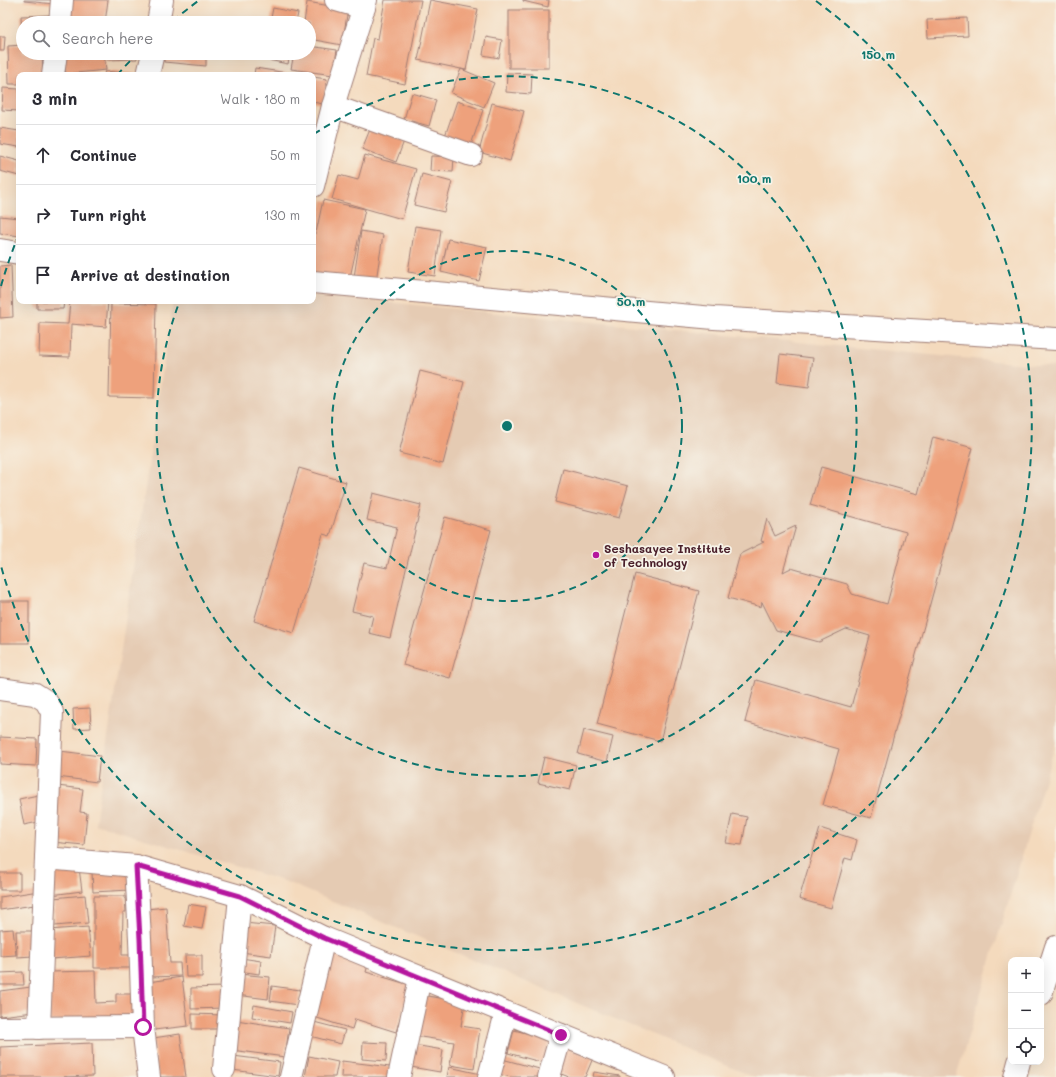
<!DOCTYPE html>
<meta charset="utf-8">
<style>
:root{--surface:#fff;--page:#f2f2f3;--text:#2b2b33;--muted:#7c7c81;--line:#e1e1e2}
body{margin:0;font-family:Mali,sans-serif;background:var(--page);color:var(--text)}
.controls{position:absolute;right:12px;bottom:12px;display:grid;overflow:hidden;border-radius:8px;box-shadow:0 4px 16px #0002}
.controls button{width:36px;height:36px;display:grid;place-items:center;padding:0;border:0;border-bottom:1px solid var(--line);background:var(--surface);color:var(--text);font:20px sans-serif}
.stop{position:absolute;width:12px;height:12px;margin:-9px;border:3px solid #b5179e;border-radius:50%;background:#fff}
.stop.end{background:#b5179e;border-color:#fff;box-shadow:0 1px 4px #0008}
.list{margin:0;padding:0;list-style:none}
h2{display:flex;justify-content:space-between;align-items:center;height:52px;margin:0;padding:0 16px;font-size:17px}
h2 small{font-size:13px;font-weight:400;color:var(--muted)}
.list li{display:grid;grid-template-columns:26px 1fr auto;gap:12px;align-items:center;box-sizing:border-box;height:60px;padding:0 16px;border-top:1px solid var(--line)}
.list b{display:block;font-size:15px;white-space:nowrap}
.list em{font-size:13px;font-style:normal;color:var(--muted)}
.icon{flex:none;width:22px;height:22px;fill:none;stroke:currentColor;stroke-width:2;stroke-linecap:round;stroke-linejoin:round}
.map{position:relative;flex:none;width:1056px;height:1077px;overflow:hidden}
.search{position:absolute;background:var(--surface);box-shadow:0 4px 16px #0002;left:16px;top:16px;width:300px;height:44px;display:flex;align-items:center;gap:10px;box-sizing:border-box;padding:0 14px;border-radius:22px;color:var(--muted);font-size:15px}
.panel{position:absolute;background:var(--surface);box-shadow:0 4px 16px #0002;left:16px;top:72px;width:300px;height:232px;border-radius:8px}
.map>svg:first-child{display:block}
.built{fill:#e5cbb3}
.building{fill:#eea17c}
.lines{fill:none;stroke-linecap:round;stroke-linejoin:round}
.minor-casing{stroke:#9f7c74;stroke-width:24}
.highway-casing{stroke:#9f7c74;stroke-width:24}
.minor{stroke:#fff;stroke-width:22}
.highway{stroke:#fff;stroke-width:22}
.route{stroke:#b5179e;stroke-width:5}
.ring{fill:none;stroke:#0f766e;stroke-width:2;stroke-dasharray:7 5}
.poi-dot{fill:#b5179e;stroke:#f7f3e8;stroke-width:1.5}
.labels{text-anchor:middle;dominant-baseline:central;stroke-width:3.5;stroke-linejoin:round;paint-order:stroke}
.poi-label{font-size:12px;font-weight:bold;fill:#4a1f2b;stroke:#f7f3e8;text-anchor:start}
.centre{fill:#0f766e;stroke:#f7f3e8;stroke-width:2}
.ring-label{font-size:12px;text-anchor:middle;font-weight:bold;fill:#0f766e;stroke:#f7f3e8;stroke-width:3.5;stroke-linejoin:round;paint-order:stroke}
</style>
<div class="map">
<svg width="1056" height="1077" viewBox="0 0 1056 1077">
<rect width="100%" height="100%" fill="#f7f3e8"/>
<filter id="ink" filterUnits="userSpaceOnUse"><feTurbulence type="fractalNoise" baseFrequency=".025" numOctaves="2"/><feDisplacementMap in="SourceGraphic" scale="8" xChannelSelector="R" yChannelSelector="G"/><feConvolveMatrix kernelMatrix="1 2 1 2 8 2 1 2 1" color-interpolation-filters="sRGB"/></filter>
<filter id="wash" filterUnits="userSpaceOnUse"><feTurbulence type="fractalNoise" baseFrequency=".012" numOctaves="4" result="noise"/><feDisplacementMap in="SourceGraphic" scale="16" xChannelSelector="R" yChannelSelector="G"/><feGaussianBlur stdDeviation="0.9" result="paint"/><feColorMatrix in="noise" values="0 0 0 0 0 0 0 0 0 0 0 0 0 0 0 0 0 1.4 0 .05"/><feComposite in="paint" operator="in"/></filter>
<g filter="url(#wash)">
<rect width="100%" height="100%" fill="#f4dabd"/>
<!-- built -->
<polygon class="built" points="313,295 1056,367 1056,742 956,1077 754,1077 284,881 95,824 173,301 313,301"/>
<g id="blocks">
<!-- building -->
<g class="building">
<polygon points="24,0 55,0 55,4 24,1"/>
<polygon points="70,0 108,0 105,23 67,23"/>
<polygon points="385,0 421,0 405,84 366,76 373,38 378,39"/>
<polygon points="430,0 478,9 466,70 461,69 494,83 484,107 451,93 461,69 418,60"/>
<polygon points="523,0 549,0 548,7 523,1"/>
<polygon points="307,2 348,9 342,45 309,39 309,23 304,23"/>
<polygon points="273,8 298,13 296,23 270,23"/>
<rect x="509" y="10" width="40" height="58"/>
<polygon points="49,15 49,23 23,23 23,40 22,40 21,16"/>
<polygon points="967,18 968,36 928,38 927,20"/>
<polygon points="0,36 5,36 4,51 0,51"/>
<polygon points="486,37 502,40 499,58 483,55"/>
<polygon points="23,45 23,53 42,53 43,75 19,75 19,84 9,84 8,46"/>
<polygon points="309,46 337,50 333,75 291,69 294,53 309,53"/>
<polygon points="63,53 104,53 106,70 66,74"/>
<polygon points="107,53 136,53 137,59 107,60"/>
<polygon points="164,53 206,53 206,66 164,62"/>
<polygon points="264,53 290,53 288,64 263,59"/>
<polygon points="255,68 294,74 294,75 254,75"/>
<polygon points="105,71 134,74 134,75 104,75"/>
<polygon points="507,73 532,74 531,94 506,92"/>
<polygon points="313,77 327,79 323,104 313,102"/>
<polygon points="3,88 19,89 19,111 2,110"/>
<polygon points="412,93 436,100 429,126 404,119"/>
<polygon points="457,101 483,110 471,145 445,136"/>
<polygon points="492,103 524,111 510,161 479,152"/>
<polygon points="371,127 404,141 396,162 362,149"/>
<polygon points="0,128 19,131 19,147 0,144"/>
<polygon points="365,155 416,169 402,219 332,199 339,175 358,180"/>
<polygon points="0,156 19,161 19,176 0,171"/>
<polygon points="431,156 454,157 453,172 430,171"/>
<polygon points="422,174 452,182 444,212 414,205"/>
<polygon points="323,200 365,209 349,282 313,274 313,247"/>
<polygon points="0,216 19,218 19,236 0,233"/>
<polygon points="415,226 441,230 435,276 408,272"/>
<polygon points="361,231 383,235 376,281 354,277"/>
<polygon points="448,239 487,247 479,281 441,272"/>
<polygon points="11,265 13,317 0,318 0,266"/>
<polygon points="37,301 64,301 63,309 37,309"/>
<polygon points="70,301 108,301 106,327 71,324 70,357 39,356 40,323 68,324"/>
<polygon points="111,303 156,304 154,398 109,397"/>
<polygon points="780,354 813,358 809,387 777,383"/>
<polygon points="420,371 464,382 443,464 399,453"/>
<polygon points="933,437 973,448 871,818 823,805 839,749 745,722 756,680 851,707 870,636 846,629 819,642 776,630 762,602 761,607 728,598 740,554 764,542 761,541 767,519 775,536 796,526 783,572 791,568 847,584 852,594 887,604 906,532 810,505 821,467 918,494"/>
<polygon points="299,468 346,482 330,536 323,534 294,633 254,621"/>
<polygon points="563,469 628,486 619,518 555,502"/>
<polygon points="373,493 421,505 390,638 369,633 373,616 352,611 364,563 387,568 397,527 367,520"/>
<polygon points="445,517 491,530 450,678 403,665"/>
<polygon points="635,574 699,591 660,741 597,724"/>
<rect x="0" y="601" width="29" height="42"/>
<polygon points="90,708 91,728 74,729 73,709"/>
<polygon points="584,730 613,737 607,762 578,754"/>
<polygon points="0,737 37,739 36,766 0,764"/>
<polygon points="60,751 100,756 97,782 57,777"/>
<polygon points="544,757 576,765 570,790 538,783"/>
<polygon points="57,786 83,789 80,812 87,813 84,845 52,842"/>
<polygon points="38,795 43,821 24,825 19,799"/>
<polygon points="732,814 747,817 742,845 726,843"/>
<polygon points="820,828 857,840 852,860 845,858 831,908 799,899"/>
<polygon points="79,868 82,891 51,895 49,871"/>
<polygon points="129,869 130,890 93,892 92,872"/>
<rect x="0" y="873" width="20" height="17"/>
<polygon points="39,891 41,904 0,910 0,897"/>
<polygon points="85,895 88,923 55,926 53,898"/>
<polygon points="94,896 125,896 126,912 123,912 122,955 131,955 131,968 94,968"/>
<polygon points="188,904 206,907 202,929 184,926"/>
<polygon points="166,907 170,963 180,963 181,976 151,977 146,909"/>
<polygon points="244,923 275,926 271,956 241,952"/>
<polygon points="88,927 91,956 51,959 49,930"/>
<polygon points="13,929 16,955 0,956 0,930"/>
<polygon points="16,931 32,931 33,956 17,957"/>
<polygon points="331,950 369,961 366,972 410,985 396,1032 355,1019 352,1029 311,1016"/>
<polygon points="185,955 202,955 202,977 186,977"/>
<polygon points="241,958 261,961 259,974 239,971"/>
<polygon points="95,971 96,1003 116,1002 116,994 134,994 134,1021 50,1021 50,972"/>
<polygon points="23,972 24,985 0,985 0,973"/>
<polygon points="239,974 270,977 268,999 236,995"/>
<polygon points="182,977 188,1026 154,1030 148,982"/>
<polygon points="272,986 300,990 298,1005 270,1001"/>
<polygon points="31,987 34,1012 0,1016 0,991"/>
<polygon points="223,987 224,1008 191,1009 191,988"/>
<polygon points="421,995 465,1002 461,1026 480,1029 474,1069 450,1065 454,1042 414,1036"/>
<polygon points="254,1005 292,1012 290,1023 252,1017"/>
<polygon points="192,1014 224,1015 224,1029 192,1029"/>
<polygon points="236,1020 289,1028 285,1057 231,1050"/>
<polygon points="310,1021 345,1030 341,1044 306,1035"/>
<polygon points="514,1030 550,1039 544,1063 508,1053"/>
<polygon points="180,1034 186,1077 158,1077 153,1038"/>
<polygon points="363,1042 387,1043 386,1061 362,1059"/>
<polygon points="92,1043 93,1076 57,1077 0,1077 0,1047"/>
<polygon points="408,1044 443,1050 440,1072 405,1066"/>
<polygon points="565,1047 593,1058 585,1077 569,1077 556,1072"/>
<polygon points="233,1056 280,1062 278,1076 232,1070"/>
<polygon points="309,1056 338,1062 335,1077 305,1077"/>
<polygon points="502,1059 547,1071 545,1077 511,1077 498,1074"/>
<polygon points="342,1061 390,1067 389,1077 341,1077"/>
<polygon points="449,1067 481,1074 480,1077 447,1077"/>
<polygon points="594,1072 620,1076 620,1077 593,1077"/>
</g>
</g>
</g>
<g filter="url(#ink)">
<use href="#blocks" fill-opacity="0" stroke="#9f7c74" stroke-width="1"/>
<g class="lines">
<!-- minor casing -->
<g class="minor-casing">
<g id="minor">
<polyline points="336,0 364,8"/>
<polyline points="60,23 62,0"/>
<polyline points="158,23 162,0"/>
<polyline points="53,75 56,53"/>
<polyline points="148,75 153,53"/>
<polyline points="333,106 471,155"/>
<polyline points="313,186 333,106 366,0"/>
<polyline points="0,250 19,253"/>
<polyline points="313,282 714,318 1056,339"/>
<polyline points="0,689 35,694 46,701 52,712 39,1028"/>
<polyline points="46,858 136,866"/>
<polyline points="0,1028 143,1027"/>
<polyline points="224,1069 240,896"/>
<polyline points="149,1077 143,1027 140,939 136,866 240,896 324,938 664,1077"/>
<polyline points="291,1077 324,938"/>
<polyline points="399,1077 420,978"/>
<polyline points="489,1077 506,1013"/>
<polyline points="549,1077 561,1035"/>
</g>
</g>
<!-- highway casing -->
<g class="highway-casing">
<g id="highway">
<polyline points="1041,994 1056,947"/>
<polyline points="1015,1077 1019,1062"/>
</g>
</g>
<!-- minor -->
<use href="#minor" class="minor"/>
<!-- highway -->
<use href="#highway" class="highway"/>
</g>
</g>
<g class="lines" filter="url(#ink)">
<!-- route -->
<polyline class="route" points="143,1027 140,939 136,866 240,896 324,938 561,1035"/>
</g>
<!-- distance rings -->
<g class="ring">
<circle cx="507" cy="426" r="175"/>
<path d="M314 134A350 350 0 1 1 179 303"/>
<path d="M1 286A525 525 0 0 1 19 234M117 75A525 525 0 0 1 136 55M173 21A525 525 0 0 1 198 1M816 1A525 525 0 1 1 1 566"/>
</g>
<!-- markers -->
<circle class="poi-dot" cx="596" cy="555" r="4"/>
<g class="labels">
<!-- poi labels -->
<g class="poi-label">
<text x="604" y="548">Seshasayee Institute<tspan x="604" dy="14">of Technology</tspan></text>
</g>
</g>
<circle cx="507" cy="426" r="6" class="centre"/>
<g class="ring-label">
<text x="878" y="59">150 m</text>
<text x="754" y="183">100 m</text>
<text x="631" y="306">50 m</text>
</g>
</svg>
<div class="controls">
<button>+</button>
<button>−</button>
<button><svg class="icon" aria-label="locate" viewBox="0 0 24 24"><circle cx="12" cy="12" r="6"/><path d="M12 2v4M12 18v4M2 12h4M18 12h4"/></svg></button>
</div>
<div class="stop" style="left:143px;top:1027px"></div>
<div class="stop end" style="left:561px;top:1035px"></div>
<div class="search"><svg class="icon" aria-label="search" viewBox="0 0 24 24"><circle cx="10" cy="10" r="6"/><path d="M15 15l6 6"/></svg>Search here</div>
<section class="panel">
<h2>3 min<small>Walk · 180 m</small></h2>
<ul class="list">
<li><svg class="icon" aria-label="ahead" viewBox="0 0 24 24"><path d="M12 20V5M6 11l6-6 6 6"/></svg><div><b>Continue</b></div><em>50 m</em></li>
<li><svg class="icon" aria-label="right" viewBox="0 0 24 24"><path d="M7 20v-9h11M14 6l5 5-5 5"/></svg><div><b>Turn right</b></div><em>130 m</em></li>
<li><svg class="icon" aria-label="arrive" viewBox="0 0 24 24"><path d="M6 21V4h12l-3 4 3 4H6"/></svg><div><b>Arrive at destination</b></div></li>
</ul>
</section>
</div>
